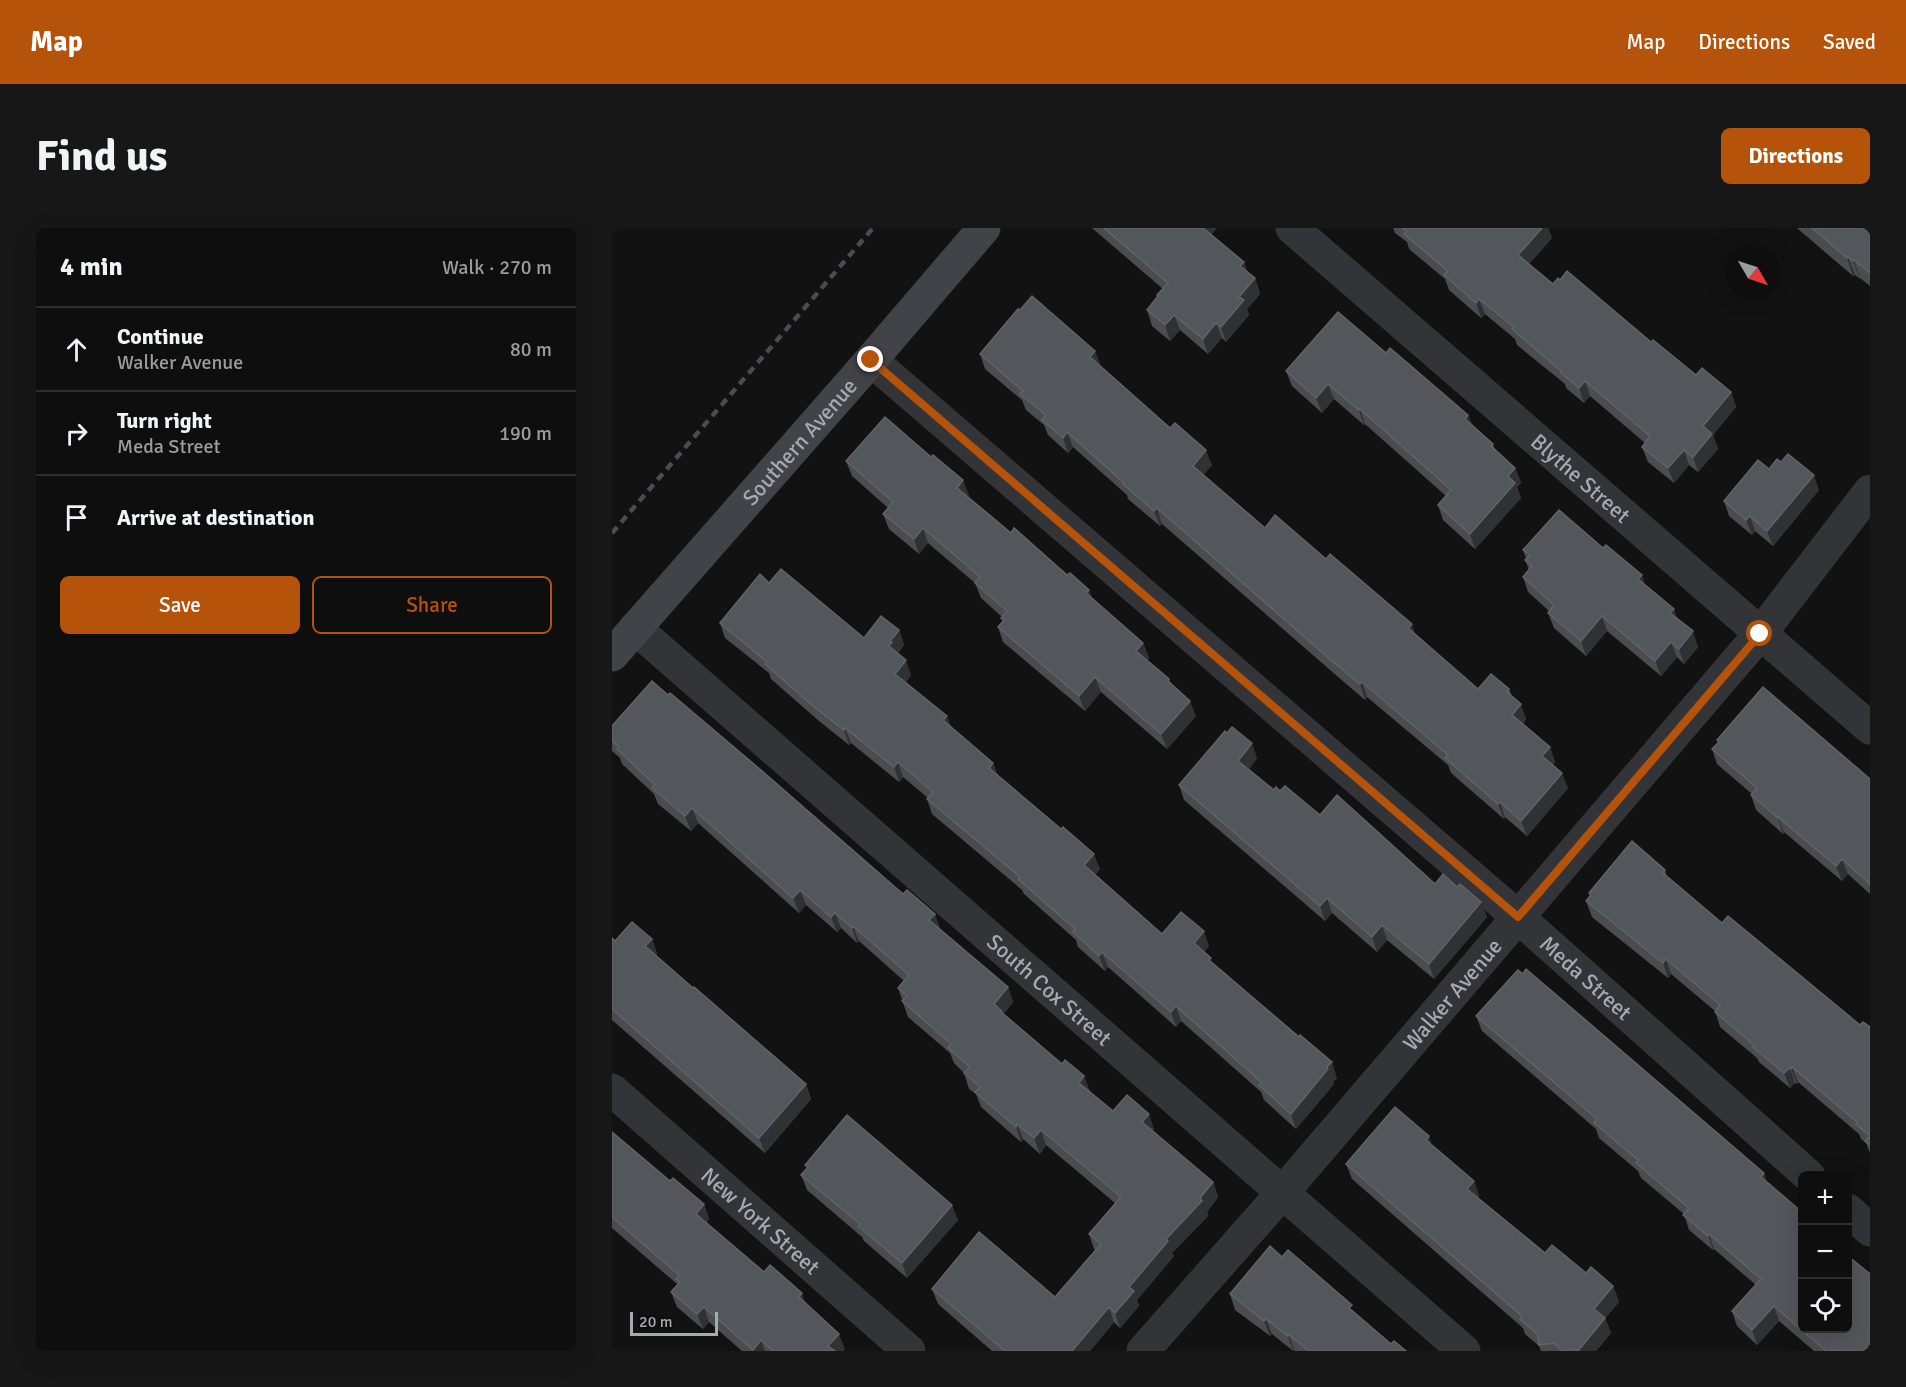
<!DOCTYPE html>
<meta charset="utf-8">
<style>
:root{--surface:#0e0e0e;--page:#171717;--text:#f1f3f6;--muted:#9b9c9e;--line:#2e2e2e;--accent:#b45309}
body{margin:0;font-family:Signika,sans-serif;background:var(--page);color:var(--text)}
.controls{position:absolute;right:18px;bottom:18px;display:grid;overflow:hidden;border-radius:9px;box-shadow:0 6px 24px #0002}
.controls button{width:54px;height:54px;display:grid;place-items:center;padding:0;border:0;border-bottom:2px solid var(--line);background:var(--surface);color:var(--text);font:30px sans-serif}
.compass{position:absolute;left:1114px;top:18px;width:54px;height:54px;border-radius:50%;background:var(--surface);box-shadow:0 6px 24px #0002;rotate:129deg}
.scale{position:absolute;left:18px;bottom:15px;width:88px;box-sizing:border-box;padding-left:6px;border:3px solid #a4a9b2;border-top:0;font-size:16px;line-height:21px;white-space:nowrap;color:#a4a9b2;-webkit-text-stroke:4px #0d0d0e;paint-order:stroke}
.stop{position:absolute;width:18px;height:18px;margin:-14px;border:4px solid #b45309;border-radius:50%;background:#fff}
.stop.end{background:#b45309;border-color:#fff;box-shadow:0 2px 6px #0008}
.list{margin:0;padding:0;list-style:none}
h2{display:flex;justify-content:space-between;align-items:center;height:78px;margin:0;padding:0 24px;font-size:26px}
h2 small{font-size:20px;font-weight:400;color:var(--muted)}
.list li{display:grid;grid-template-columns:39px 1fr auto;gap:18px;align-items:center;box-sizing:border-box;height:84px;padding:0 24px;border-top:2px solid var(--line)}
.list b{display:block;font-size:22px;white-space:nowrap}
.list p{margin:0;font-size:20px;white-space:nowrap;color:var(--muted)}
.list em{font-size:20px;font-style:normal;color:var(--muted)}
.actions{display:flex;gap:12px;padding:18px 24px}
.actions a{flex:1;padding:14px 0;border:2px solid var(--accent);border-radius:9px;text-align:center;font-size:21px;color:var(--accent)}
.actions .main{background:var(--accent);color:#fff}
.icon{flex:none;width:33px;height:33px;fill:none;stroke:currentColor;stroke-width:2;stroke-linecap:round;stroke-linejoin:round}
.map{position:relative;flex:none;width:1258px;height:1123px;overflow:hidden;border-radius:9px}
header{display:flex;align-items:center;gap:36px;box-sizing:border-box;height:84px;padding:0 30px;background:var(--accent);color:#fff}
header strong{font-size:28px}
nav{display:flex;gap:33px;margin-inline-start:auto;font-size:21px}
.intro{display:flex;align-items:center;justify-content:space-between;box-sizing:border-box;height:144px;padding:0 36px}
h1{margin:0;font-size:42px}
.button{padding:15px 27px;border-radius:9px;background:var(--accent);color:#fff;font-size:21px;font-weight:700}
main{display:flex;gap:36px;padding:0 36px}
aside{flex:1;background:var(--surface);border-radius:9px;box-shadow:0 6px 24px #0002}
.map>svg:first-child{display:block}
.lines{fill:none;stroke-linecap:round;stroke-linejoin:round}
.minor{stroke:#333438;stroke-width:33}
.secondary{stroke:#414348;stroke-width:33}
.rail{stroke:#4a4c51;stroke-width:4.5;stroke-dasharray:8 6;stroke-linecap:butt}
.wall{fill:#4a4c4f}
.shaded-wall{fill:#2f3133}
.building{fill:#53565a;stroke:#606368;stroke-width:1.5}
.route{stroke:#b45309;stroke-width:8}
.labels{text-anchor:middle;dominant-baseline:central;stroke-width:6;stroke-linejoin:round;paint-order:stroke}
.street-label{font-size:22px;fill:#a4a9b2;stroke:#0d0d0e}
</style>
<header>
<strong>Map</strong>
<nav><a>Map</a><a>Directions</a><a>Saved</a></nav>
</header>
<div class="intro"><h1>Find us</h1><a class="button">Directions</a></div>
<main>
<aside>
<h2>4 min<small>Walk · 270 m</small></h2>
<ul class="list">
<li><svg class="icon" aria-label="ahead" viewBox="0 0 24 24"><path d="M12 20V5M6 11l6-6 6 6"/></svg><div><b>Continue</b><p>Walker Avenue</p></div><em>80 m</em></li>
<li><svg class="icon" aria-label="right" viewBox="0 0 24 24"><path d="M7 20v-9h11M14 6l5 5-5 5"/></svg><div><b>Turn right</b><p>Meda Street</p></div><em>190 m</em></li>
<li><svg class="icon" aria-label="arrive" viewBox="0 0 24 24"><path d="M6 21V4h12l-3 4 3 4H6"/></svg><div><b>Arrive at destination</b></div></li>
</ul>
<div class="actions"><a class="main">Save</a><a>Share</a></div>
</aside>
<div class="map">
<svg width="1258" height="1123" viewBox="0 0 1258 1123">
<rect width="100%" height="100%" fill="#121213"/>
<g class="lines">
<!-- minor -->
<g class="minor">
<path id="s1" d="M 680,0 L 1258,500"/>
<path id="s2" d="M 259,132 L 906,689 L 1197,948"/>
<path id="s3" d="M 23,400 L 852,1123"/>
<path id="s4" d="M 0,862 L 297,1123"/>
<polyline points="1236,982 1258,1002"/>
<path id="s5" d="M 531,1123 L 671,964 L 1148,406 L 1258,263"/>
</g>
<!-- secondary -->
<path class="secondary" id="s6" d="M 0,427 L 259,132 L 372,0"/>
<!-- rail -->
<polyline class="rail" points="0,305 261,0"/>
</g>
<!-- wall -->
<g class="wall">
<polygon points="480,0 605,0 599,7 636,44 643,50 648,66 635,81 637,87 614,114 610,110 596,126 568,102 558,113 540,98 535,82 546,69 551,61"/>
<polygon points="781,0 936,0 940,10 917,36 941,56 1039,114 1084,147 1119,164 1124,179 1101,207 1106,221 1086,244 1077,237 1062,255 1036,234 1030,219 1033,215 978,168 972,175 954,160 953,156 905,117 903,111 873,86 869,90 837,62 833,51 797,21 795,14 783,5"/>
<polygon points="1185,0 1258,0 1258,58 1248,50 1248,51 1243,47 1241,48"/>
<polygon points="774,125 856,187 860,197 881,216 883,222 903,240 909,255 905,259 909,270 863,321 831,292 826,277 834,268 753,196 752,197 722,171 710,185 680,158 674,143"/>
<polygon points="368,126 489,138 600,237 591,247 653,300 803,406 866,461 897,461 900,468 914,491 911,496 938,519 943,534 941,537 956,560 915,608 893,589 892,591 839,545 836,537 755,469 753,472 725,448 550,296 548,298 516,271 515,267 461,219 456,225 436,207 432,197 414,182 410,172 373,141"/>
<polygon points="234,233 357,267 356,269 399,305 477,362 480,371 531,415 537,430 535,432 557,451 559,456 584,488 555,521 489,464 473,483 391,414 386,399 391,394 389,390 390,389 369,370 363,355 316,315 307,326 277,301 271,286 276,280 240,248"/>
<polygon points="1157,241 1207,262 1161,318 1143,303 1140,307 1117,288 1112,273"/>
<polygon points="911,322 1034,358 1065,390 1086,419 1072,436 1065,429 1049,448 995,403 974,428 942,400 936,385 937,383 916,364 911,349 917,342 913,332 914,330"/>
<polygon points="157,355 252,410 287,402 292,417 286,425 299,447 294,454 339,499 381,535 385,546 488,641 483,647 550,706 597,718 592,724 601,736 725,850 721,854 722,856 684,901 652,872 649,864 569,793 564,799 496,739 493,743 466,719 464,712 412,666 410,662 320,586 315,571 316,570 291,549 287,554 239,515 237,517 207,493 159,451 157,445 113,410 108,395"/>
<polygon points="0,498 291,666 323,686 328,701 396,759 401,774 391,787 450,836 472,848 477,863 501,883 542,901 540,903 601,954 606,969 595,984 596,988 560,1025 562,1028 525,1072 527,1078 508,1100 502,1094 478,1123 380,1123 326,1076 320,1061 443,1069 484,1022 482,1021 477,1006 503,975 434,917 428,926 411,911 409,914 369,879 364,866 357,861 352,845 342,835 338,825 296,789 286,760 292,753 247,713 245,715 229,700 225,704 194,677 187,685 86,595 79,603 46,576 42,566 10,536 8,530 0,523"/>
<polygon points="615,505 645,530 637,541 662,562 668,563 823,656 875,689 822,751 775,712 765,724 720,685 713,693 572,572 567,557"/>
<polygon points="1105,512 1258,551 1258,666 1236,646 1230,653 1172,604 1171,606 1144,582 1139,567 1140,566 1105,536 1100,521 1106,514"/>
<polygon points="1053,642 1055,649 1110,695 1248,797 1258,799 1258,925 1254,915 1249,911 1247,906 1186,854 1185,856 1183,855 1178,860 1147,834 1145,830 1108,799 1103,783 1059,746 1056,750 980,689 974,673 978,669 977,665"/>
<polygon points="0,710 3,713 40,711 45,726 44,728 194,856 199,871 153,925 0,792"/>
<polygon points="864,788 1155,955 1258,1123 1202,1123 1167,1093 1145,1117 1125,1098 1120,1083 1144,1057 1102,1021 1101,1022 1077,1002 1072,986 1029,950 1026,943 987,910 984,901 870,803"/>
<polygon points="0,904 58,953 92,976 97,991 94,995 152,1044 194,1075 233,1121 231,1123 130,1123 97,1094 91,1101 65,1079 59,1064 66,1057 65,1056 0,1000"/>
<polygon points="820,917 862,953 867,968 866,970 933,1025 1001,1058 1007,1074 993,1090 999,1105 984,1123 929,1123 927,1118 913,1106 911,1100 740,951 734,936"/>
<polygon points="193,937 346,992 295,1050 252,1013 250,1009 195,962 189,947 195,941"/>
<polygon points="670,1029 743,1085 779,1116 794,1123 683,1123 682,1122 681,1123 660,1106 658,1108 623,1082 618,1066"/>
</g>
<!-- shaded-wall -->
<g class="shaded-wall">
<polygon points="589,0 605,0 594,13"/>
<polygon points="930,0 936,0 940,10 911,42 906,27"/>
<polygon points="1236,29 1243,47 1241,48 1235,30"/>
<polygon points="1242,32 1248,50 1248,51 1241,33"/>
<polygon points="632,34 638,50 628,38"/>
<polygon points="643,50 648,66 635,81 637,87 614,114 609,99 627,69"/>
<polygon points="867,71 873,86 869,90 864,75"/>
<polygon points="562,87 568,102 558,113 553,97"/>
<polygon points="604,95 610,110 596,126 591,111"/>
<polygon points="483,123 489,138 478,129"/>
<polygon points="973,153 978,168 972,175 967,160"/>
<polygon points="716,156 722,171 710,185 704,170"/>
<polygon points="1119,164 1124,179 1101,207 1106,221 1086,244 1081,229 1091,198"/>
<polygon points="748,181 753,196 752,197 747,182"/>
<polygon points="856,187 861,202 853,191"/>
<polygon points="455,204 461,219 456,225 451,210"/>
<polygon points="594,222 600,237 586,253 581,238"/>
<polygon points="1072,222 1077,237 1062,255 1056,240"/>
<polygon points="903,240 909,255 905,259 909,270 863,321 858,306 896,248"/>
<polygon points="1202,247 1207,262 1161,318 1155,303"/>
<polygon points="351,252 357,267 350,275 345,260"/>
<polygon points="545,280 550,296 548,298 542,283"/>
<polygon points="1138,288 1143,303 1140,307 1134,292"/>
<polygon points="311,300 316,315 307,326 302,311"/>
<polygon points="1030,347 1035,362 1026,351"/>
<polygon points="477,362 482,377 474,365"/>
<polygon points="1062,381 1067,396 1058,385"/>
<polygon points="990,388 995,403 974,428 969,413"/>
<polygon points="800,396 805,411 796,400"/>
<polygon points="287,402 292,417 284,427 277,418 278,413"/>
<polygon points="1081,403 1086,419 1072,436 1067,421"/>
<polygon points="1059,414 1065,429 1049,448 1043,433"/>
<polygon points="531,415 537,430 530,438 524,423"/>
<polygon points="294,432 299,447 288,461 283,446"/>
<polygon points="483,449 489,464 473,483 467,468"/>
<polygon points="750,454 755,469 753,472 748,456"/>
<polygon points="578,473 584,488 555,521 549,506"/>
<polygon points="909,476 914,491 905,502 900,487"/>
<polygon points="335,488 341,503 331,492"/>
<polygon points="233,500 239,515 237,517 232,502"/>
<polygon points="640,515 645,530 632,548 626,533"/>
<polygon points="938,519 943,534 935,543 930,528"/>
<polygon points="286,534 291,549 287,554 282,539"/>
<polygon points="381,535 386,550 377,540"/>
<polygon points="950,545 956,560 915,608 909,593"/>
<polygon points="888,574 893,589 892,591 886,576"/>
<polygon points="80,580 86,595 79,603 73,588"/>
<polygon points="1166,589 1172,604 1171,606 1166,590"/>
<polygon points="482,626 488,641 478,652 472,637"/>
<polygon points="1230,631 1236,646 1230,653 1224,638"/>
<polygon points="188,662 194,677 187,685 181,670"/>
<polygon points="715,670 720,685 713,693 708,678"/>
<polygon points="869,674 875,689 822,751 817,736"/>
<polygon points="223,685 229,700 225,704 219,689"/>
<polygon points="323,686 328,701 323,708 317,692"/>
<polygon points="770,697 775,712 765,724 760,709"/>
<polygon points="241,698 247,713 245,715 240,700"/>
<polygon points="592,703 597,718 587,730 582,715"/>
<polygon points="40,711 45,726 39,734 33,718"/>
<polygon points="490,724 496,739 493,743 487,728"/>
<polygon points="1054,731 1059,746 1056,750 1051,735"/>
<polygon points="396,759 401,774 391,787 382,776"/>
<polygon points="564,778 569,793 564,799 559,784"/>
<polygon points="720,834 725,850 721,854 722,856 684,901 679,886"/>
<polygon points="1180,839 1186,854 1185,856 1179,841"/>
<polygon points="1178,840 1183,855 1178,860 1172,845"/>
<polygon points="472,848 478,863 472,870 467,855"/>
<polygon points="194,856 199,871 153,925 147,910"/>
<polygon points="537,886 542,901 535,909 530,894"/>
<polygon points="405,896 411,911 409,914 404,899"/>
<polygon points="429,902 434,917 428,926 422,910"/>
<polygon points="817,908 822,923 814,912"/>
<polygon points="1152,945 1157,960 1149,949"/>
<polygon points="862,953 867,968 861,976 855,961"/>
<polygon points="601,954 606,969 595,984 596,988 560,1025 562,1028 525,1072 527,1078 508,1100 503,1085 517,1059 554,1011"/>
<polygon points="92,976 97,991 89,1001 84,986"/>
<polygon points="340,977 346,992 295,1050 290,1035"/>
<polygon points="1097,1006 1102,1021 1101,1022 1096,1008"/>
<polygon points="1001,1058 1007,1074 988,1096 982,1081"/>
<polygon points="190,1065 195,1080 187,1069"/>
<polygon points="1162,1078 1167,1093 1145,1117 1140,1102"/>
<polygon points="92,1079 97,1094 91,1101 85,1086"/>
<polygon points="497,1079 502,1094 478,1123 460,1123"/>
<polygon points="993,1090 999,1105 984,1123 966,1123"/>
<polygon points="654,1091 660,1106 658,1108 652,1093"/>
<polygon points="227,1106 233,1121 231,1123 218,1123 216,1118"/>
<polygon points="677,1107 682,1122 681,1123 676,1108"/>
<polygon points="149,1112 153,1123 141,1123 141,1122"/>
</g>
<!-- building -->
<g class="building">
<polygon points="492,0 591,0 632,34 628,38 643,50 627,69 632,72 609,99 604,95 591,111 562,87 553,97 535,82 546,68 545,67 556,55"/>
<polygon points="790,0 930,0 906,27 941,56 946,50 948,52 955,43 1039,114 1041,112 1084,147 1090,140 1119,164 1091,198 1100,206 1081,229 1072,222 1056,240 1030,219 1038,208 973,153 967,160 949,145 950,144 900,101 902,99 867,71 864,75 832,47 836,43 792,6 794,3"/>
<polygon points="1200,0 1258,0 1258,45 1242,32 1241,33 1236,29 1235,30"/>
<polygon points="420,68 483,123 478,129 558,200 563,195 594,222 581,238 653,300 663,287 714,331 718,326 800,396 796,400 866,461 879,446 897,461 895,464 909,476 900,487 938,519 930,528 950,545 909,593 888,574 886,576 833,530 836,527 750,454 748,456 720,433 545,280 542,283 511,256 512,255 455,204 451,210 430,192 434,187 408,166 411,163 368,126 406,81 408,82"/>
<polygon points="726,84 774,125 778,120 856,187 853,191 881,216 879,218 903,240 896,248 903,255 858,306 826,277 839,262 748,181 747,182 716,156 704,170 674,143"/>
<polygon points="273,189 319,229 321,227 351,252 345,260 399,305 402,300 455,347 458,345 477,362 474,365 531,415 524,423 557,451 556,453 578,473 549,506 483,449 467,468 386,399 392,392 389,390 395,383 363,355 368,349 311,300 302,311 271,286 281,274 234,233"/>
<polygon points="1176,226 1202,247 1155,303 1138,288 1134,292 1112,273 1146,232 1157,241 1165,231 1169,234"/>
<polygon points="947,282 991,320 994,317 1030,347 1026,351 1062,381 1058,385 1081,403 1067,421 1059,414 1043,433 990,388 969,413 936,385 942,377 911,349 920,338 913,332 918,327 911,322"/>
<polygon points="169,341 252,410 269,388 287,402 278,413 280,414 277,418 294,432 283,446 335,488 331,492 381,535 377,540 449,601 451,599 482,626 472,637 550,706 569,684 592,703 582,715 599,730 597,732 687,809 688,807 720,834 715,839 716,841 679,886 647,857 649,854 564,778 559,784 490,724 487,728 461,704 463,701 406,651 408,649 315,571 321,564 286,534 282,539 233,500 232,502 201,478 153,436 155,434 108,395 148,346 157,355"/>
<polygon points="40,453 56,467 58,465 143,537 291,666 295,662 323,686 317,692 396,759 382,776 390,783 389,784 450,836 453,832 472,848 467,855 501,883 515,867 537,886 530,894 601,954 588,970 590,973 554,1011 556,1013 517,1059 522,1063 503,1085 497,1079 460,1123 393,1123 320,1061 367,1004 443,1069 489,1016 477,1006 509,969 429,902 422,910 405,896 404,899 363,864 368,859 352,845 358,839 336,820 339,816 290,773 295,768 286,760 297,747 241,698 240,700 223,685 219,689 188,662 181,670 80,580 73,588 40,560 43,557 5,521 7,519 0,513 0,498"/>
<polygon points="1151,459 1258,551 1258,656 1230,631 1224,638 1166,589 1166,590 1139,567 1145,560 1100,521 1107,514 1105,512"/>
<polygon points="620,499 640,515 626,533 662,562 664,559 668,563 673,558 708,587 725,567 823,656 831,646 845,659 848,656 869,674 817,736 770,697 760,709 715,670 708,678 567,557 613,503 615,505"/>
<polygon points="1020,613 1053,642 1051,645 1110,695 1116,688 1248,797 1251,794 1258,799 1258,917 1253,913 1258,908 1244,896 1245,894 1180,839 1179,841 1178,840 1172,845 1141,819 1142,817 1103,784 1108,777 1054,731 1051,735 974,673 979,667 977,665"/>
<polygon points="20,694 40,711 33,718 81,760 82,759 194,856 147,910 0,781 0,710 3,713"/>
<polygon points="914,741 1152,945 1149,949 1191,985 1191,1101 1236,1101 1236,1028 1258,1046 1258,1123 1214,1123 1162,1078 1140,1102 1120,1083 1149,1051 1097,1006 1096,1008 1071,987 1077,980 1024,935 1026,932 982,895 985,891 864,788 906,742 911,746"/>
<polygon points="783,879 817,908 814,912 862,953 855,961 933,1025 940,1017 974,1045 979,1039 1001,1058 982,1081 993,1090 966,1123 963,1121 961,1123 950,1123 942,1115 927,1117 926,1107 908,1091 910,1088 734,936"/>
<polygon points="235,887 340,977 290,1035 246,998 248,996 189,947 196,939 193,937"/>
<polygon points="0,904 58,953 61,950 92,976 84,986 152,1044 158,1037 190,1065 187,1069 227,1106 216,1118 223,1123 161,1123 149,1112 141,1122 92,1079 85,1086 59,1064 68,1054 64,1051 67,1047 0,989"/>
<polygon points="658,1018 670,1029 676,1022 740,1077 737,1080 779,1116 782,1113 794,1123 697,1123 677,1107 676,1108 654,1091 652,1093 618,1066"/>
</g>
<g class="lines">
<!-- route -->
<polyline class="route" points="259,132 906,689 1148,406"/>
</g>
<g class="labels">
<!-- street labels -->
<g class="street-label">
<text stroke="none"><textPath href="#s6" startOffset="284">Southern Avenue</textPath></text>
<text stroke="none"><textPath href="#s1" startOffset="382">Blythe Street</textPath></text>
<text stroke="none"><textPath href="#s2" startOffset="945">Meda Street</textPath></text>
<text stroke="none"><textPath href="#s3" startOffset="550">South Cox Street</textPath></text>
<text stroke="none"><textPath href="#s5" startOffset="472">Walker Avenue</textPath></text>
<text stroke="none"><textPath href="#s4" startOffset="198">New York Street</textPath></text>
</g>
</g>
</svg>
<div class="controls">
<button>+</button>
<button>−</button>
<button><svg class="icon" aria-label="locate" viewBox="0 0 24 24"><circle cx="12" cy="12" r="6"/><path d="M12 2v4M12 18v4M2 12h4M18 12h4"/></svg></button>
</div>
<svg class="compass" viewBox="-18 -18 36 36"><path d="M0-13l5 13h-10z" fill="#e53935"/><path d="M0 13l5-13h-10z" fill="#9b9c9e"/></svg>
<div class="scale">20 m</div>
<div class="stop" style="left:1148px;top:406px"></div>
<div class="stop end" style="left:259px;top:132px"></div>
</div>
</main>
